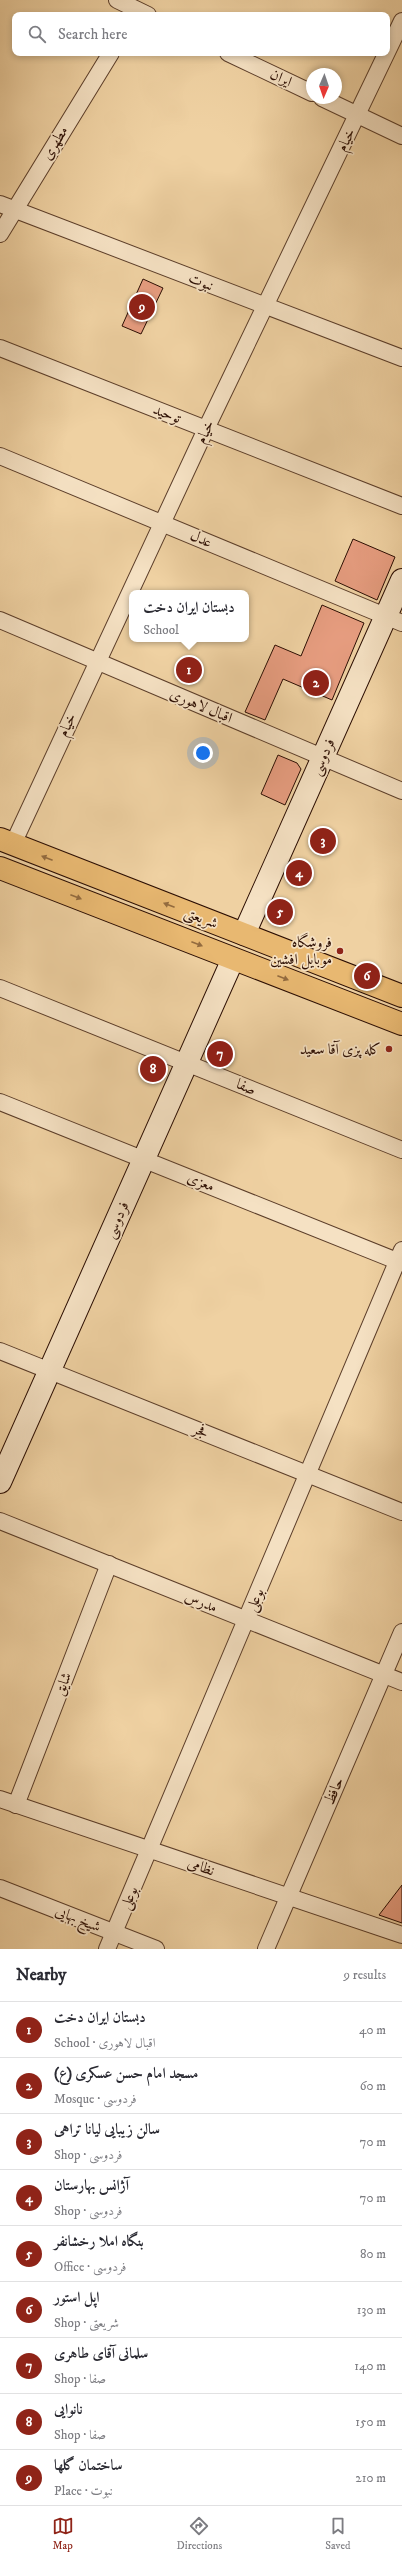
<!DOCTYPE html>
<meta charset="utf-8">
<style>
:root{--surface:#fff;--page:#f7f7f7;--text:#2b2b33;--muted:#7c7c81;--line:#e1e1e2;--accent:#8f2418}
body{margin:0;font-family:"IM FELL DW Pica",Amiri,serif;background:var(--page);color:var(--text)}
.compass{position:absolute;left:306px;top:68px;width:36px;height:36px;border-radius:50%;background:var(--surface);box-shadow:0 2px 6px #0003;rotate:182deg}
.you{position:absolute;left:203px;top:753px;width:14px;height:14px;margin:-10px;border:3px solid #fff;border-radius:50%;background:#1a73e8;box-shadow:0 0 0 6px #1a73e833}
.badge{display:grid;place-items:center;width:26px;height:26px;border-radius:50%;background:var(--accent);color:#fff;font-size:13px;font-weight:700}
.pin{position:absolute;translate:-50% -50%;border:2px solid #fff;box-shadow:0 1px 4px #0006}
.popup{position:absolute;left:129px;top:590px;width:120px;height:52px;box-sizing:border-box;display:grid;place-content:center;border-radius:8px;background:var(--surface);filter:drop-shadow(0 1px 3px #0005);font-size:13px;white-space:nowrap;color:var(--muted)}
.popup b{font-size:15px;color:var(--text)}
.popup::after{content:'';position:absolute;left:50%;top:100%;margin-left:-8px;border:8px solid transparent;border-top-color:var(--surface)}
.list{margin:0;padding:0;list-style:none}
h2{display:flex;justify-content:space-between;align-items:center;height:52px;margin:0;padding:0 16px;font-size:17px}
h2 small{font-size:13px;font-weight:400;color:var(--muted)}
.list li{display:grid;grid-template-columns:26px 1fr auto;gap:12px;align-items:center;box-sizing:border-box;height:56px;padding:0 16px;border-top:1px solid var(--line)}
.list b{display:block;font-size:15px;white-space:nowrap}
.list p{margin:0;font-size:13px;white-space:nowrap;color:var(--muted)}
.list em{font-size:13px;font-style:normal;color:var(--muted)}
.icon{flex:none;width:22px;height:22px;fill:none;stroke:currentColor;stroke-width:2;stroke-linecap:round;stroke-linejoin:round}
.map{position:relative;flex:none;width:402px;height:1949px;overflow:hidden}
.search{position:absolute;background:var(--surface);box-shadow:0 2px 6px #0003;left:12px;right:12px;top:12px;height:44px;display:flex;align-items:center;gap:10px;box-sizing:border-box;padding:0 14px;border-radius:8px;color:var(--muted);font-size:15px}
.sheet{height:556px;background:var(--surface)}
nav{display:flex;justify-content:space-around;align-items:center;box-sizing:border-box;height:56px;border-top:1px solid var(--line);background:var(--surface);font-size:11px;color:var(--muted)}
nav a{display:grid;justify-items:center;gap:2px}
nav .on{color:var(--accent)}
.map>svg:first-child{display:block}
.building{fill:#e79d80;stroke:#2b0d02}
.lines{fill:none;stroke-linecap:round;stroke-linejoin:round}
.street-casing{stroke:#5c3e2a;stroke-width:18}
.secondary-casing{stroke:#2b0d02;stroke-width:24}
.primary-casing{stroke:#2b0d02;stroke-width:24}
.street{stroke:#f5e1c3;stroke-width:16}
.secondary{stroke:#f5e1c3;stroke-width:22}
.primary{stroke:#e8b871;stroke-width:22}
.oneway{fill:#936b3f}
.poi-dot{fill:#8f2418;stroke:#f5e1c3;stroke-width:1.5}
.labels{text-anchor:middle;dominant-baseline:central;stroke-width:3.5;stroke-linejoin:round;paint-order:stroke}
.street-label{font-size:15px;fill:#2b0d02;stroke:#f5e1c3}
.poi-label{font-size:15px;fill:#2b0d02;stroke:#f5e1c3;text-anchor:end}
</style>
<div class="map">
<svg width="402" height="1949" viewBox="0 0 402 1949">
<rect width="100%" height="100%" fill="#efd1a2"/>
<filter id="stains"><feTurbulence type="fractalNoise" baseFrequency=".005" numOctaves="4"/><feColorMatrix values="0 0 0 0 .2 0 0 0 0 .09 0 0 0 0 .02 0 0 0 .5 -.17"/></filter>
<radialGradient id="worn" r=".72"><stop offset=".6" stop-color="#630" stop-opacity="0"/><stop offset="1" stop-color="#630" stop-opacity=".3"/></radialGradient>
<!-- building -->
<g class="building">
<polygon points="143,279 163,288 141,334 122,326"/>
<polygon points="353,539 395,557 377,600 335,581"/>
<polygon points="322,605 364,623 332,700 283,679 265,720 245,712 275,645 301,656"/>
<polygon points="278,755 297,763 301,769 285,805 261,794"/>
<polygon points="402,1885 402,1923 379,1915"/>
</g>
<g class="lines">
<!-- street casing -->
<g class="street-casing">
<g id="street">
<polyline points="117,0 148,15"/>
<polyline points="228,53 312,93"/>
<polyline points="322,98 402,136"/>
<polyline points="0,204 402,358"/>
<polyline points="0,234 111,53"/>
<polyline points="0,348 402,506"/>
<polyline points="0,456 402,623"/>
<polyline points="0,620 402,791"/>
<polyline points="13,844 206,429 402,21"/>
<polyline points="0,988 402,1150"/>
<polyline points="0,1102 402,1263"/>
<polyline points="0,1351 402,1512"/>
<polyline points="0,1521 402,1682"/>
<polyline points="0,1799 402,1935"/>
<polyline points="16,1805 109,1564"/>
<polyline points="0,1888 156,1949"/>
<polyline points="107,1949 402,1250"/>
<polyline points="266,1949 402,1632"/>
</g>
</g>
<!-- secondary casing -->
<g class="secondary-casing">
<g id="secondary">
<polyline points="244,934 402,580"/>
<polyline points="0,1482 233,959"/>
</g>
</g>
<!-- primary casing -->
<g class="primary-casing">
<g id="primary">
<polyline points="0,839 402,996"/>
<polyline points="0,868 402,1024"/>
</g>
</g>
<!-- street -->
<use href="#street" class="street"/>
<!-- secondary -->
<use href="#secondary" class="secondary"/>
<!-- primary -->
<use href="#primary" class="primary"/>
</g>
<!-- one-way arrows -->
<defs><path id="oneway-solid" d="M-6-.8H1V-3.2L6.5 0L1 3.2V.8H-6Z"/></defs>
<g class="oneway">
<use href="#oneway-solid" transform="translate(47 858) rotate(-159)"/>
<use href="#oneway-solid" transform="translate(76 897) rotate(21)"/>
<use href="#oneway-solid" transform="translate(169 905) rotate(-159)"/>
<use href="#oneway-solid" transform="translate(197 944) rotate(21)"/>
<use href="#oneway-solid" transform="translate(283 978) rotate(21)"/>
</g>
<!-- markers -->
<g class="poi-dot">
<circle cx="340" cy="951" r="4"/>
<circle cx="389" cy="1049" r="4"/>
</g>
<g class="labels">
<!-- street labels -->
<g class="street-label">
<text transform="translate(281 78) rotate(26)">ایران</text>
<text transform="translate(346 140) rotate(-64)">خیام</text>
<text transform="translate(55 143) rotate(-59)">مطهری</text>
<text transform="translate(201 282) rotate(21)">نبوت</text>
<text transform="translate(167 414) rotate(21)">توحید</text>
<text transform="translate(205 432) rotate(-65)">خیام</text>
<text transform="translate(201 539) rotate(23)">عدل</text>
<text transform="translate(201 706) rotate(23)">اقبال لاهوری</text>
<text transform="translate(67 725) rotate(-65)">خیام</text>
<text transform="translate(323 757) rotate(-66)">فردوسی</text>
<text transform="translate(201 918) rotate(21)">شریعتی</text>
<text transform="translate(246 1087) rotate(22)">صفا</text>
<text transform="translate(201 1182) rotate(22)">معزی</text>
<text transform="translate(117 1220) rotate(-66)">فردوسی</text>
<text transform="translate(201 1431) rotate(22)">فجر</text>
<text transform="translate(255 1600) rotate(-67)">بوعلی</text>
<text transform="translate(201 1602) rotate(22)">مدرس</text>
<text transform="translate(63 1684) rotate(-69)">شایق</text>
<text transform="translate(334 1791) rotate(-67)">حافظ</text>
<text transform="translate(201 1867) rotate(19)">نظامی</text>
<text transform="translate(129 1898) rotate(-67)">بوعلی</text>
<text transform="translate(78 1919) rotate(22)">شیخ بهایی</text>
</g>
<!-- poi labels -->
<g class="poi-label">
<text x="332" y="942">فروشگاه<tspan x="332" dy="17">موبایل افشین</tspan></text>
<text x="381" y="1049">کله پزی آقا سعید</text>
</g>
</g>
<rect width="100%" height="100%" filter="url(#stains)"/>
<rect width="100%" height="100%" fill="url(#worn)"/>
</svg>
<svg class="compass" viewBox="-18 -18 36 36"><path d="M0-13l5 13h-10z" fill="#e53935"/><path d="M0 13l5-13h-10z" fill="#7c7c81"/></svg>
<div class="you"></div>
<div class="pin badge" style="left:189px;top:670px">1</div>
<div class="popup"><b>دبستان ایران دخت</b>School</div>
<div class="pin badge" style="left:316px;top:683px">2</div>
<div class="pin badge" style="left:323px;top:841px">3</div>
<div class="pin badge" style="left:299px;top:873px">4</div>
<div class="pin badge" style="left:280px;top:912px">5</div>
<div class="pin badge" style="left:367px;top:976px">6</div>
<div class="pin badge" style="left:220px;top:1054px">7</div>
<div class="pin badge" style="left:153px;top:1069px">8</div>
<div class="pin badge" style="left:142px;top:307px">9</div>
<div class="search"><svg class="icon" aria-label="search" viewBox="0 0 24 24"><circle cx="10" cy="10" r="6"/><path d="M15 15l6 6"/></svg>Search here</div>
</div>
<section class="sheet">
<h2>Nearby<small>9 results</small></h2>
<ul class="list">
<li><span class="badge">1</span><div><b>دبستان ایران دخت</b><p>School · اقبال لاهوری</p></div><em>40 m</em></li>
<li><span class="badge">2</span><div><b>مسجد امام حسن عسکری (ع)</b><p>Mosque · فردوسی</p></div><em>60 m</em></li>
<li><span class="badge">3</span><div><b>سالن زیبایی لیانا تراهی</b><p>Shop · فردوسی</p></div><em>70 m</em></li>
<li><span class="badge">4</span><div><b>آژانس بهارستان</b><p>Shop · فردوسی</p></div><em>70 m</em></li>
<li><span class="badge">5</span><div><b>بنگاه املا رخشانفر</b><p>Office · فردوسی</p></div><em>80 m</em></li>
<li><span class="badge">6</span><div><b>اپل استور</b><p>Shop · شریعتی</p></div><em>130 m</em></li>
<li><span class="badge">7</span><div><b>سلمانی آقای طاهری</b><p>Shop · صفا</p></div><em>140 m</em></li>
<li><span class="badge">8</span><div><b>نانوایی</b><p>Shop · صفا</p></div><em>150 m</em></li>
<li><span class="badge">9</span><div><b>ساختمان گلها</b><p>Place · نبوت</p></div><em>210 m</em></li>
</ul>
</section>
<nav>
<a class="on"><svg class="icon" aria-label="map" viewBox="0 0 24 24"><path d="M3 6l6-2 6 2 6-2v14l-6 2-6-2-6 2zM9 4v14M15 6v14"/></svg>Map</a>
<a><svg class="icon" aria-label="directions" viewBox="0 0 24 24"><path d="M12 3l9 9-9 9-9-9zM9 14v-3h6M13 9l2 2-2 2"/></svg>Directions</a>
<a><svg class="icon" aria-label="saved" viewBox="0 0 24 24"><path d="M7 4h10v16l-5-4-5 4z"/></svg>Saved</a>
</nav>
